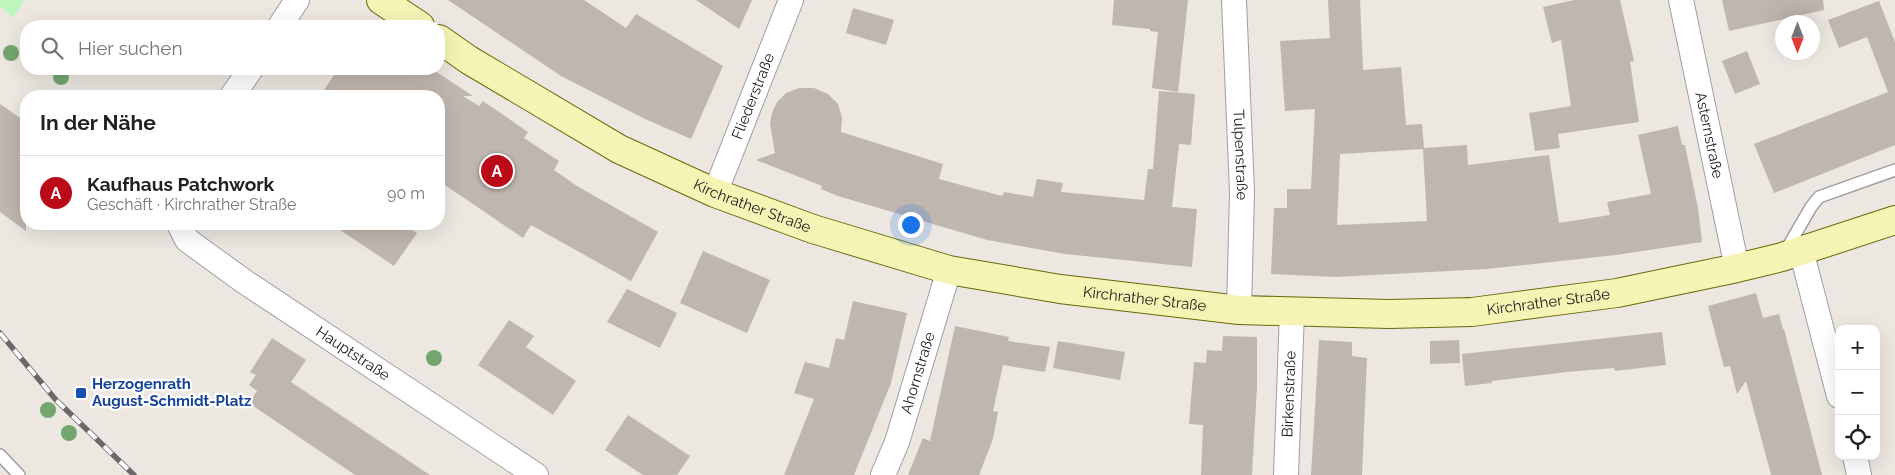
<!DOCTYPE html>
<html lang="de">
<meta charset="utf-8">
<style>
:root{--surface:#fff;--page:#f6f6f6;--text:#202124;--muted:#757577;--line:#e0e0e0;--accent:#bb0a18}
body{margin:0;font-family:Raleway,sans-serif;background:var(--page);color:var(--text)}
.controls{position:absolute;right:15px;bottom:15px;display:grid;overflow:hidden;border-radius:10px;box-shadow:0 5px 20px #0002}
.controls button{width:45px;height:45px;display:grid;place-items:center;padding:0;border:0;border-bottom:1px solid var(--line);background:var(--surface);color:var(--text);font:25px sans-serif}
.compass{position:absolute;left:1775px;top:15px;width:45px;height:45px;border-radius:50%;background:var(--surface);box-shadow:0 5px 20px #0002;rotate:180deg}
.you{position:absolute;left:910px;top:224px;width:18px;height:18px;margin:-12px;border:4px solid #fff;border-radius:50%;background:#1a73e8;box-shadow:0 0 0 8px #1a73e833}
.badge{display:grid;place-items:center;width:32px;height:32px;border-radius:50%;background:var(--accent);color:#fff;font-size:16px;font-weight:700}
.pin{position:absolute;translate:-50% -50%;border:2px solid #fff;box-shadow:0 1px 5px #0006}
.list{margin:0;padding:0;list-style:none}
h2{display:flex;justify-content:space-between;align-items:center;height:65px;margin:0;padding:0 20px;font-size:21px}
h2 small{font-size:16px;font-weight:400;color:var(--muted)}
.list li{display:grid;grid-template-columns:32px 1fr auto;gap:15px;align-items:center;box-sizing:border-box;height:75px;padding:0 20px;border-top:1px solid var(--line)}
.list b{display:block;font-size:19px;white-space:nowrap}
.list p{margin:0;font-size:16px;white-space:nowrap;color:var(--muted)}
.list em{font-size:16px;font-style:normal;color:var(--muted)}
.icon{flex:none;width:28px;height:28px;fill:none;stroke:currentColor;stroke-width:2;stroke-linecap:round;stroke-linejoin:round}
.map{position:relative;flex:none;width:1895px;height:475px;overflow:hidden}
.search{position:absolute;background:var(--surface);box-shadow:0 5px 20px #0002;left:20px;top:20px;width:425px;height:55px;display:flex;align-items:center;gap:12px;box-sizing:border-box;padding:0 18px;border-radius:20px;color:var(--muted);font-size:19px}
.panel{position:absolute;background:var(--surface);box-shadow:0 5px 20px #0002;left:20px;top:90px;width:425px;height:140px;border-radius:20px}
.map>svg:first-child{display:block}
.park{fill:#bdf6bd}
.building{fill:#c0b6b0;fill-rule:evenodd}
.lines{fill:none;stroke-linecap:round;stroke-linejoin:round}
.lane-casing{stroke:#9f9f9f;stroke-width:14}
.street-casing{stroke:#9f9f9f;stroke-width:26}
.secondary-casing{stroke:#67690a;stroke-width:30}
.lane{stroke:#fff;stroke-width:11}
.street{stroke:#fff;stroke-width:24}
.secondary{stroke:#f5f4b5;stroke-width:28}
.rail-casing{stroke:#696969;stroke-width:5.5}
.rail{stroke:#fff;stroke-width:4;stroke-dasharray:11;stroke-linecap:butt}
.tree{fill:#73a66e}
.transit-dot{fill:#1a4fb4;stroke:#fff;stroke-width:2}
.labels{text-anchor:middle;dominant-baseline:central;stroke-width:4.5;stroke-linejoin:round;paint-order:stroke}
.street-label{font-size:15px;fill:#1b1b1b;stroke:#fff}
.transit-label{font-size:15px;font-weight:bold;fill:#164399;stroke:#fff;text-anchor:start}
</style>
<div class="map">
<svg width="1895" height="475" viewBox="0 0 1895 475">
<rect width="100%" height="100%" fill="#ece7e0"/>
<!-- park -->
<polygon class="park" points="0,0 24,0 13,18 0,6"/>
<!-- building -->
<g class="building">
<polygon points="448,0 584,0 626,28 636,14 723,66 691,139 645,119 561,76"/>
<polygon points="696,0 752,0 739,29"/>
<polygon points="1114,0 1188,0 1178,92 1152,88 1158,32 1150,31 1150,29 1112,25"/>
<path d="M 1328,0 L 1360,0 L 1363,70 L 1401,67 L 1406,125 L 1422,124 L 1424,148 L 1467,145 L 1468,165 L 1549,155 L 1559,223 L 1610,215 L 1607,202 L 1651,194 L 1638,135 L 1678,126 L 1682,145 L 1685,145 L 1698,208 L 1702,242 L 1616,255 L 1487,269 L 1335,277 L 1271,274 L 1274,208 L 1287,208 L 1287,189 L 1311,189 L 1315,109 L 1285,111 L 1280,41 L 1330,38 ZM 1423,149 L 1427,221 L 1337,225 L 1340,154 Z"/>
<polygon points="1574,0 1620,0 1634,61 1630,62 1639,122 1558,134 1560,148 1535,151 1529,113 1571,106 1561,40 1552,43 1543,7"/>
<polygon points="1722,0 1823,0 1824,10 1729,31"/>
<polygon points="1879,1 1895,42 1895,145 1774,193 1754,144 1888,92 1867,37 1839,48 1828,20"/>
<polygon points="853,8 894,20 886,45 846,33"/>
<polygon points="1747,51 1760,84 1735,94 1722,61"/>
<polygon points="338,69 432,69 473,96 463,96 479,106 483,101 528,132 524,138 559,161 554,170 577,186 658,232 631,281 531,225 523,238 439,181 439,96 320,96"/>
<polygon points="799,88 814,88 828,94 838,104 842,118 841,132 943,164 939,179 1002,196 1004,192 1033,197 1037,179 1063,183 1061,192 1144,200 1148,169 1153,169 1159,91 1195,94 1191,145 1179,144 1172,207 1197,209 1192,267 1065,254 987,240 838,196 821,189 822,186 756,160 775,153 770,124 772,113 777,102 786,93"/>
<polygon points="0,104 26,122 26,231 0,212"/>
<polygon points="331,224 404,224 417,233 394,266"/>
<polygon points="703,251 770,280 747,333 680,303"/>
<polygon points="627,289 677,313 660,348 607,322"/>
<polygon points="1756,293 1763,318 1779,314 1783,329 1784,329 1822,475 1771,475 1746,381 1737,394 1730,366 1724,367 1708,306"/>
<polygon points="853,301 907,313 891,383 854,475 784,475 814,399 794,393 805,362 829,368 836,338 844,340"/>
<polygon points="509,320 534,336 526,347 576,381 553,415 478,365"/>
<polygon points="955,326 1009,337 1008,341 1050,347 1045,372 1003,365 993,411 998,412 993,439 979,475 908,475 923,438 930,441"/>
<polygon points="1662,332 1666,365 1615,371 1614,368 1567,372 1492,381 1492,383 1465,386 1462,354"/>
<polygon points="1223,336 1257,337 1257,387 1252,475 1201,475 1203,425 1189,424 1194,362 1206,363 1207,350 1222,351"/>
<polygon points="272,338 306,360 291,382 430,475 355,475 249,403 257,391 249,385 256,375 250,372"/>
<polygon points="1319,340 1352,342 1352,356 1367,358 1362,475 1311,475"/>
<polygon points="1459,340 1460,363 1430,364 1430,341"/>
<polygon points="1058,341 1125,352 1120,380 1053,368"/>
<polygon points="628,415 690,456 677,475 643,475 605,450"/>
</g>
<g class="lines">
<!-- lane casing -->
<g class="lane-casing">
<g id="lane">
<polyline points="1785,252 1811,207 1819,197 1895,170"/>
<polyline points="0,455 19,475"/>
</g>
</g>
<!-- street casing -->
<g class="street-casing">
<g id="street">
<path id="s1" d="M 1234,0 L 1242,192 L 1239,310"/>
<path id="s2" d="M 1681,0 L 1737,268"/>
<polyline points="280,26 297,0"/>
<polyline points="232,96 251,69"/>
<path id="s3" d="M 715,193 L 791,0"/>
<path id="s4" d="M 179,224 L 187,240 L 245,282 L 536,475"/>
<polyline points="1801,250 1839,396"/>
<polyline points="1855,456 1859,475"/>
<path id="s5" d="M 883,475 L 897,442 L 949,270"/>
<path id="s6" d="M 1286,475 L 1292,312"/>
</g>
</g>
<!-- secondary casing -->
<g class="secondary-casing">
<g id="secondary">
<polyline points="381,0 420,26"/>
<path id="s7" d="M 439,39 L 469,60 L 619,149 L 715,193 L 813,229 L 949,270 L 1060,289 L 1239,310 L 1389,314 L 1472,312 L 1617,293 L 1737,268 L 1782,257 L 1895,220"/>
</g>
</g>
<!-- lane -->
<use href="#lane" class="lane"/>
<!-- street -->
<use href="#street" class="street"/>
<!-- secondary -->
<use href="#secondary" class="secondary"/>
<!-- rail casing -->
<g class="rail-casing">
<polyline id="rail" points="0,333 56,400 134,475"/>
</g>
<!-- rail -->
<use href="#rail" class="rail"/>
</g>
<!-- trees -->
<g class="tree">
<circle cx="11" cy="53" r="8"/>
<circle cx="61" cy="77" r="8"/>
<circle cx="434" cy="358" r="8"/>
<circle cx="48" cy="410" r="8"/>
<circle cx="69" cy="433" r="8"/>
</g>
<!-- markers -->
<rect class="transit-dot" x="75" y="387" width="12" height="12" rx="2.5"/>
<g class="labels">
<!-- street labels -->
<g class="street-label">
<text stroke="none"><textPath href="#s3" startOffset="104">Fliederstraße</textPath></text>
<text stroke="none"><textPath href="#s2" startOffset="138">Asternstraße</textPath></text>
<text stroke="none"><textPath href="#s1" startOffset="155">Tulpenstraße</textPath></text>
<text stroke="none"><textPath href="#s7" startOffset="356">Kirchrather Straße</textPath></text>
<text stroke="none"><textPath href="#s7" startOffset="761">Kirchrather Straße</textPath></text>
<text stroke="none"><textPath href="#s7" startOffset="1166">Kirchrather Straße</textPath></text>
<text stroke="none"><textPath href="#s4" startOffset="219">Hauptstraße</textPath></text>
<text stroke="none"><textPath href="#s5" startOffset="108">Ahornstraße</textPath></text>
<text stroke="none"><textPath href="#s6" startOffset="81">Birkenstraße</textPath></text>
</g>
<!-- transit labels -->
<g class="transit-label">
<text x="92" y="384">Herzogenrath<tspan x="92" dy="17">August-Schmidt-Platz</tspan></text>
</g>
</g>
</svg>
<div class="controls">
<button>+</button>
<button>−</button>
<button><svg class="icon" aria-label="locate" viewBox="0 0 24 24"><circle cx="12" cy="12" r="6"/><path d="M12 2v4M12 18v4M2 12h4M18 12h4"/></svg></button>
</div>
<svg class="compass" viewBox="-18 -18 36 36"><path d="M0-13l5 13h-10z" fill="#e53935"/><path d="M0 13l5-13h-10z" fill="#757577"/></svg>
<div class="you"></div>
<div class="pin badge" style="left:497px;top:171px">A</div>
<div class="search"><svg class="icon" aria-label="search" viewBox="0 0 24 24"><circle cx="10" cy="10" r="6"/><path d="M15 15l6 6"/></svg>Hier suchen</div>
<section class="panel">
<h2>In der Nähe<small></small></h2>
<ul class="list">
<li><span class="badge">A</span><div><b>Kaufhaus Patchwork</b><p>Geschäft · Kirchrather Straße</p></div><em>90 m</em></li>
</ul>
</section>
</div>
